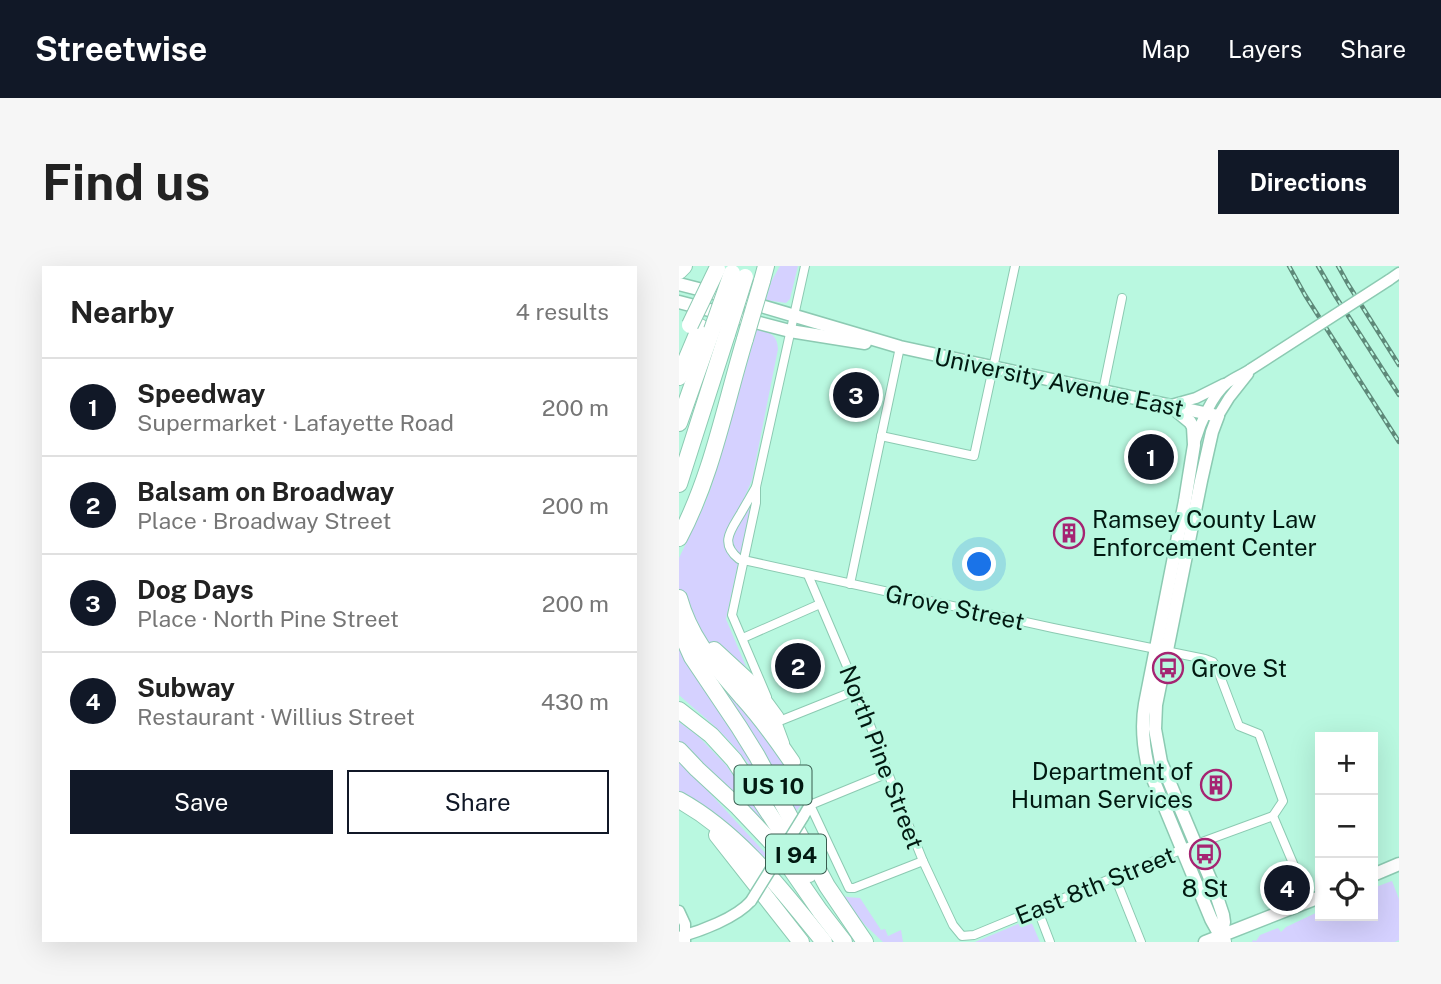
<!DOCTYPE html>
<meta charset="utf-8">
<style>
:root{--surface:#fff;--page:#f6f6f6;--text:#222;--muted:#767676;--line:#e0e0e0;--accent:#111827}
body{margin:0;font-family:"Public Sans",sans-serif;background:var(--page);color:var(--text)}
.controls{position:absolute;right:21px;bottom:21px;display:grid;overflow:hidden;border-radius:0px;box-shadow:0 7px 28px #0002}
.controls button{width:63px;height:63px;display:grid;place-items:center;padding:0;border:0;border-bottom:2px solid var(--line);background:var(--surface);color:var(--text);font:35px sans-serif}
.you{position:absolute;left:301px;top:299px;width:24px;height:24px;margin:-18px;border:5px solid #fff;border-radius:50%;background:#1a73e8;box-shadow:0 0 0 10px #1a73e833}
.badge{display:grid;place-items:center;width:46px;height:46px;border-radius:50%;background:var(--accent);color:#fff;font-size:23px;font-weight:700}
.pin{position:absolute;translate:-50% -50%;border:4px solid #fff;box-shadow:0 2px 7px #0006}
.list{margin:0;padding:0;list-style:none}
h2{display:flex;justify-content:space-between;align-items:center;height:91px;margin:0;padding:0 28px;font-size:30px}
h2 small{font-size:23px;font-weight:400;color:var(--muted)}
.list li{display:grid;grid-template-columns:46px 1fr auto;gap:21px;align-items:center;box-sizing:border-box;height:98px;padding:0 28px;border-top:2px solid var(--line)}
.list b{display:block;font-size:26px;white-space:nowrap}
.list p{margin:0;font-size:23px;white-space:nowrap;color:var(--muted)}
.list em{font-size:23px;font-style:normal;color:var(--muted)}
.actions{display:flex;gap:14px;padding:21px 28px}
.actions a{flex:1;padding:16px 0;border:2px solid var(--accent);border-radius:0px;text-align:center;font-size:24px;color:var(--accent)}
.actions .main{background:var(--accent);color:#fff}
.icon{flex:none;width:38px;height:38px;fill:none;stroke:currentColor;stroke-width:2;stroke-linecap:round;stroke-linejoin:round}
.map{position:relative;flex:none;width:720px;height:676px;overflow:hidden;border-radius:0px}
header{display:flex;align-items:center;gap:42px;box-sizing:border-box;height:98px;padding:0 35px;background:var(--accent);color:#fff}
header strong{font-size:33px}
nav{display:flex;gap:38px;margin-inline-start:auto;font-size:24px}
.intro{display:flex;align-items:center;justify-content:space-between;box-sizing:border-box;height:168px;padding:0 42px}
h1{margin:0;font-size:49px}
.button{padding:18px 32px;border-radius:0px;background:var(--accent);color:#fff;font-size:24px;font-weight:700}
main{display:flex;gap:42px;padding:0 42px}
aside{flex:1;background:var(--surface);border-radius:0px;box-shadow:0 7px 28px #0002}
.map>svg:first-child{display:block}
.green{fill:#d5d1ff}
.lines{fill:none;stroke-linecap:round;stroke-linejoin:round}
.minor-casing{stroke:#8ccab2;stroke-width:10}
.tertiary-casing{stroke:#8ccab2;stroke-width:13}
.secondary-casing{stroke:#8ccab2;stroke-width:15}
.motorway-casing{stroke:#8ccab2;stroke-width:18}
.minor{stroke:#fff;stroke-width:8}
.tertiary{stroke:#fff;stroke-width:10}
.secondary{stroke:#fff;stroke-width:12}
.motorway{stroke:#fff;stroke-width:16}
.rail-casing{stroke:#5e8979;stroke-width:4.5}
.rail{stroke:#b9f8e0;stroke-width:2;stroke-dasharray:5;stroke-linecap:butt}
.tertiary-bridge-casing{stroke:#8ccab2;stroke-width:13;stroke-linecap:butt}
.motorway-bridge-casing{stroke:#8ccab2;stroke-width:18;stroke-linecap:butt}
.tertiary-bridge{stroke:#fff;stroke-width:10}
.motorway-bridge{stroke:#fff;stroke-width:16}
.labels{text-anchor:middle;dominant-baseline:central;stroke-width:6;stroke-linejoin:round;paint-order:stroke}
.shield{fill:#b9f8e0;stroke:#385c4f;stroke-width:2}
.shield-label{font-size:23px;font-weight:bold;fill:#011911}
.street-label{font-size:24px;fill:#011911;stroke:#b9f8e0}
.poi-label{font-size:24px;fill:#011911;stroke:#b9f8e0;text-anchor:start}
</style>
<header>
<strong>Streetwise</strong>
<nav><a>Map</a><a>Layers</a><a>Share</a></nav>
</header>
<div class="intro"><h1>Find us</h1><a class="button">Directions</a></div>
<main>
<aside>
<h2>Nearby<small>4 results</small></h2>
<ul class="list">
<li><span class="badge">1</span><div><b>Speedway</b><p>Supermarket · Lafayette Road</p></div><em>200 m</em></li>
<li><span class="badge">2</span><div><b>Balsam on Broadway</b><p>Place · Broadway Street</p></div><em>200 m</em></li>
<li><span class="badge">3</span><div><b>Dog Days</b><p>Place · North Pine Street</p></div><em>200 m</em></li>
<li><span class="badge">4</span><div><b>Subway</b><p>Restaurant · Willius Street</p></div><em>430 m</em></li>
</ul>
<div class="actions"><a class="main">Save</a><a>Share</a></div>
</aside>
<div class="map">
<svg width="720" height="676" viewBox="0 0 720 676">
<rect width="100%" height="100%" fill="#b9f8e0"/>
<!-- green -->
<g class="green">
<polygon points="101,0 119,0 111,33 107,37 87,34 92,16"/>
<path d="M 78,63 C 91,67 98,68 99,83 L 73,214 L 62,239 L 46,267 L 46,276 L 50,289 L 59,297 L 47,353 L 71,410 L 26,374 L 4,339 L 0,323 L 0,292 L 24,242 L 32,222 Z"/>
<path d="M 72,237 L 61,290 C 44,269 60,255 72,237 Z"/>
<polygon points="2,353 110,503 123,537 115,549 36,421"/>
<path d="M 0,370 L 56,461 L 102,546 C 86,522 72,499 53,478 C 37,460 18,445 0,429 Z"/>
<polygon points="0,456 19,470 47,499 91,563 90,564 0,478"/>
<path d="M 0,494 L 78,578 L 89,590 L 87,593 C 60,566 33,544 0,525 Z"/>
<polygon points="713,615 720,633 720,674 716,676 573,676 574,674 577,675 581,669 599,662 602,666 607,661 641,645 641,650 694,650 694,622"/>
<polygon points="161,628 168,631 181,632 202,664 206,663 209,670 222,664 224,676 204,676 186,659"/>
<polygon points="351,653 361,676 296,676"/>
</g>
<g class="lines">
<!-- minor casing -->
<g class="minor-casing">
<g id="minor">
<polyline points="424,125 443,32"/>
<polyline points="202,170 295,190 336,0"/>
<path d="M 77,221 C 72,230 67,238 62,247 C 52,264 40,277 60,293 L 374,362 L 526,393 L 534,396 L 538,402 L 560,460 L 580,468 L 604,535 L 594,550 L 630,635"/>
<polyline points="129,309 178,424 215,523 244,595 274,659 283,670 295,669 504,583 594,550"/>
<polyline points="171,318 221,81"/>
<polyline points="64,372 141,338"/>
<polyline points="88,431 53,349 77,237 77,221 126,0"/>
<polyline points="96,450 106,477"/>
<polyline points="98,456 178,424"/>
<polyline points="113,496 131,539 170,622 175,622 244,595"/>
<polyline points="131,539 209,507"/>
<polyline points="436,611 462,676"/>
<polyline points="358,642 371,676"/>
</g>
</g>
<!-- tertiary casing -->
<g class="tertiary-casing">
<g id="tertiary">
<polyline points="710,14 720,7"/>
<polyline points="492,139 517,132 545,118"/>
<polyline points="539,150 550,132 569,108"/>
<path d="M 516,175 C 521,158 533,129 548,117 C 555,112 565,108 572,103"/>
<polyline points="124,551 131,539"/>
<polyline points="0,645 6,658 6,676"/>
<path d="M 0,671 C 22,665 57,652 72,635"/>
</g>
</g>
<!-- secondary casing -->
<g class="secondary-casing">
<g id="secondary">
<polyline points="0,18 35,27"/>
<polyline points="0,36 111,65 186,77"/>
<polyline points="69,36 221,81 539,150 533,166 522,215 477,439 476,463 482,496 535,622 544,649 545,656 542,671"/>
<path d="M 494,142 L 511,156 L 514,161 L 515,179 L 506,235 L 466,438 C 462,460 464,479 469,501 L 532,653 L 542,671"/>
<polyline points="694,609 720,598"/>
<polyline points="526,676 641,631"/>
</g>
</g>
<!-- motorway casing -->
<g class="motorway-casing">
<g id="motorway">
<polyline points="0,5 5,0"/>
<polyline points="83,15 87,0"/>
<polyline points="0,111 21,61"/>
<polyline points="0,157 33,64"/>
<polyline points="0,218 48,68"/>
<path d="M 0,272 C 33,210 46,139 66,73"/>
<path d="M 0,332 C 12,375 36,399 64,432 C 82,452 98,474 113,496"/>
<polyline points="0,362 13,391 60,461 78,490 148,620 186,676"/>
<polyline points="35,384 72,418 97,452"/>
<polyline points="0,444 32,469 55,494 130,608"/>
<polyline points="0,484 18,503 59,541 96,580 141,645 165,676"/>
<path d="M 0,534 C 60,567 103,624 145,676"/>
<polyline points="38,569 122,676"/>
<polyline points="542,671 544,676"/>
</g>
</g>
<!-- minor -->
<use href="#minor" class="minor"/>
<!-- tertiary -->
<use href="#tertiary" class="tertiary"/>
<!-- secondary -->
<use href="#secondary" class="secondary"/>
<!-- motorway -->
<use href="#motorway" class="motorway"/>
<!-- rail casing -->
<g class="rail-casing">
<g id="rail">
<polyline points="610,0 626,29 720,176"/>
<polyline points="639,0 657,31 720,129"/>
<polyline points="659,0 669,18 720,99"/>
</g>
</g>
<!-- rail -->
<use href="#rail" class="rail"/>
<!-- tertiary-bridge casing -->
<g class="tertiary-bridge-casing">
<g id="tertiary-bridge">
<polyline points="572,103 710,14"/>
<polyline points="72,635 124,551"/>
</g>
</g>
<!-- motorway-bridge casing -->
<g class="motorway-bridge-casing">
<g id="motorway-bridge">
<polyline points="11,59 38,3"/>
<polyline points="33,64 53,7"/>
<polyline points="48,68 66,11"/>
<polyline points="66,73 83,15"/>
</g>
</g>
<!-- tertiary-bridge -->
<use href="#tertiary-bridge" class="tertiary-bridge"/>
<!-- motorway-bridge -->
<use href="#motorway-bridge" class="motorway-bridge"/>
</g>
<!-- icons -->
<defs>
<g id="building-ring" transform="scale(1.575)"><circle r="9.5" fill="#b9f8e0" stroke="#a52472" stroke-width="1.5"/><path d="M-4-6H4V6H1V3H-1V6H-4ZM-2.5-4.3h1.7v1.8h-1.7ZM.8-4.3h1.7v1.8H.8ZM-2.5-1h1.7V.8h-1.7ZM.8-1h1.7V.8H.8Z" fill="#a52472"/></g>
<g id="bus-ring" transform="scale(1.575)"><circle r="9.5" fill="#b9f8e0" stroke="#a52472" stroke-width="1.5"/><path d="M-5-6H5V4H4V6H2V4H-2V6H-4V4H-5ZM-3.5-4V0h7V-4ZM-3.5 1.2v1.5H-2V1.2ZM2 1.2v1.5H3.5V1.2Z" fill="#a52472"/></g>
</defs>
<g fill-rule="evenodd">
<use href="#building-ring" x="390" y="267"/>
<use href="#bus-ring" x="489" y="402"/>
<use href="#building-ring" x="537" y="519"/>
<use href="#bus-ring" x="526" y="588"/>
</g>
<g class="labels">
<!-- shield labels -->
<g class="shield">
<rect x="55.5" y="499.5" width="77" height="39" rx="5"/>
<rect x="87" y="568.5" width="60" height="39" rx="5"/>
</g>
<g class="shield-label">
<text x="94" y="519">US 10</text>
<text x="117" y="588">I 94</text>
</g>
<!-- street labels -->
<g class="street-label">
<text transform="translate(380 116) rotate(12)">University Avenue East</text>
<text transform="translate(276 341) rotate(12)">Grove Street</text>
<text transform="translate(203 491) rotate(69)">North Pine Street</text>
<text transform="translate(416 619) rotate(-22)">East 8th Street</text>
</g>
<!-- poi labels -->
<g class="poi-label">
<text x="413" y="253">Ramsey County Law<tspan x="413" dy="28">Enforcement Center</tspan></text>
<text x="512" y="402">Grove St</text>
<text x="514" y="505" text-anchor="end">Department of<tspan x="514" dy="28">Human Services</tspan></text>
<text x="526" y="622" text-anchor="middle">8 St</text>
</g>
</g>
</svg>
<div class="controls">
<button>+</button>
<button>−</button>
<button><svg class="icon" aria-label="locate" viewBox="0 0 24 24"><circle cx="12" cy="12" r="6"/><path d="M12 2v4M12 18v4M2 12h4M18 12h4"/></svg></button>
</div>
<div class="you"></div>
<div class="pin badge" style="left:472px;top:191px">1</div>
<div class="pin badge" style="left:119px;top:400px">2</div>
<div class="pin badge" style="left:177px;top:129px">3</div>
<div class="pin badge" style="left:608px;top:622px">4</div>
</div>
</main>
